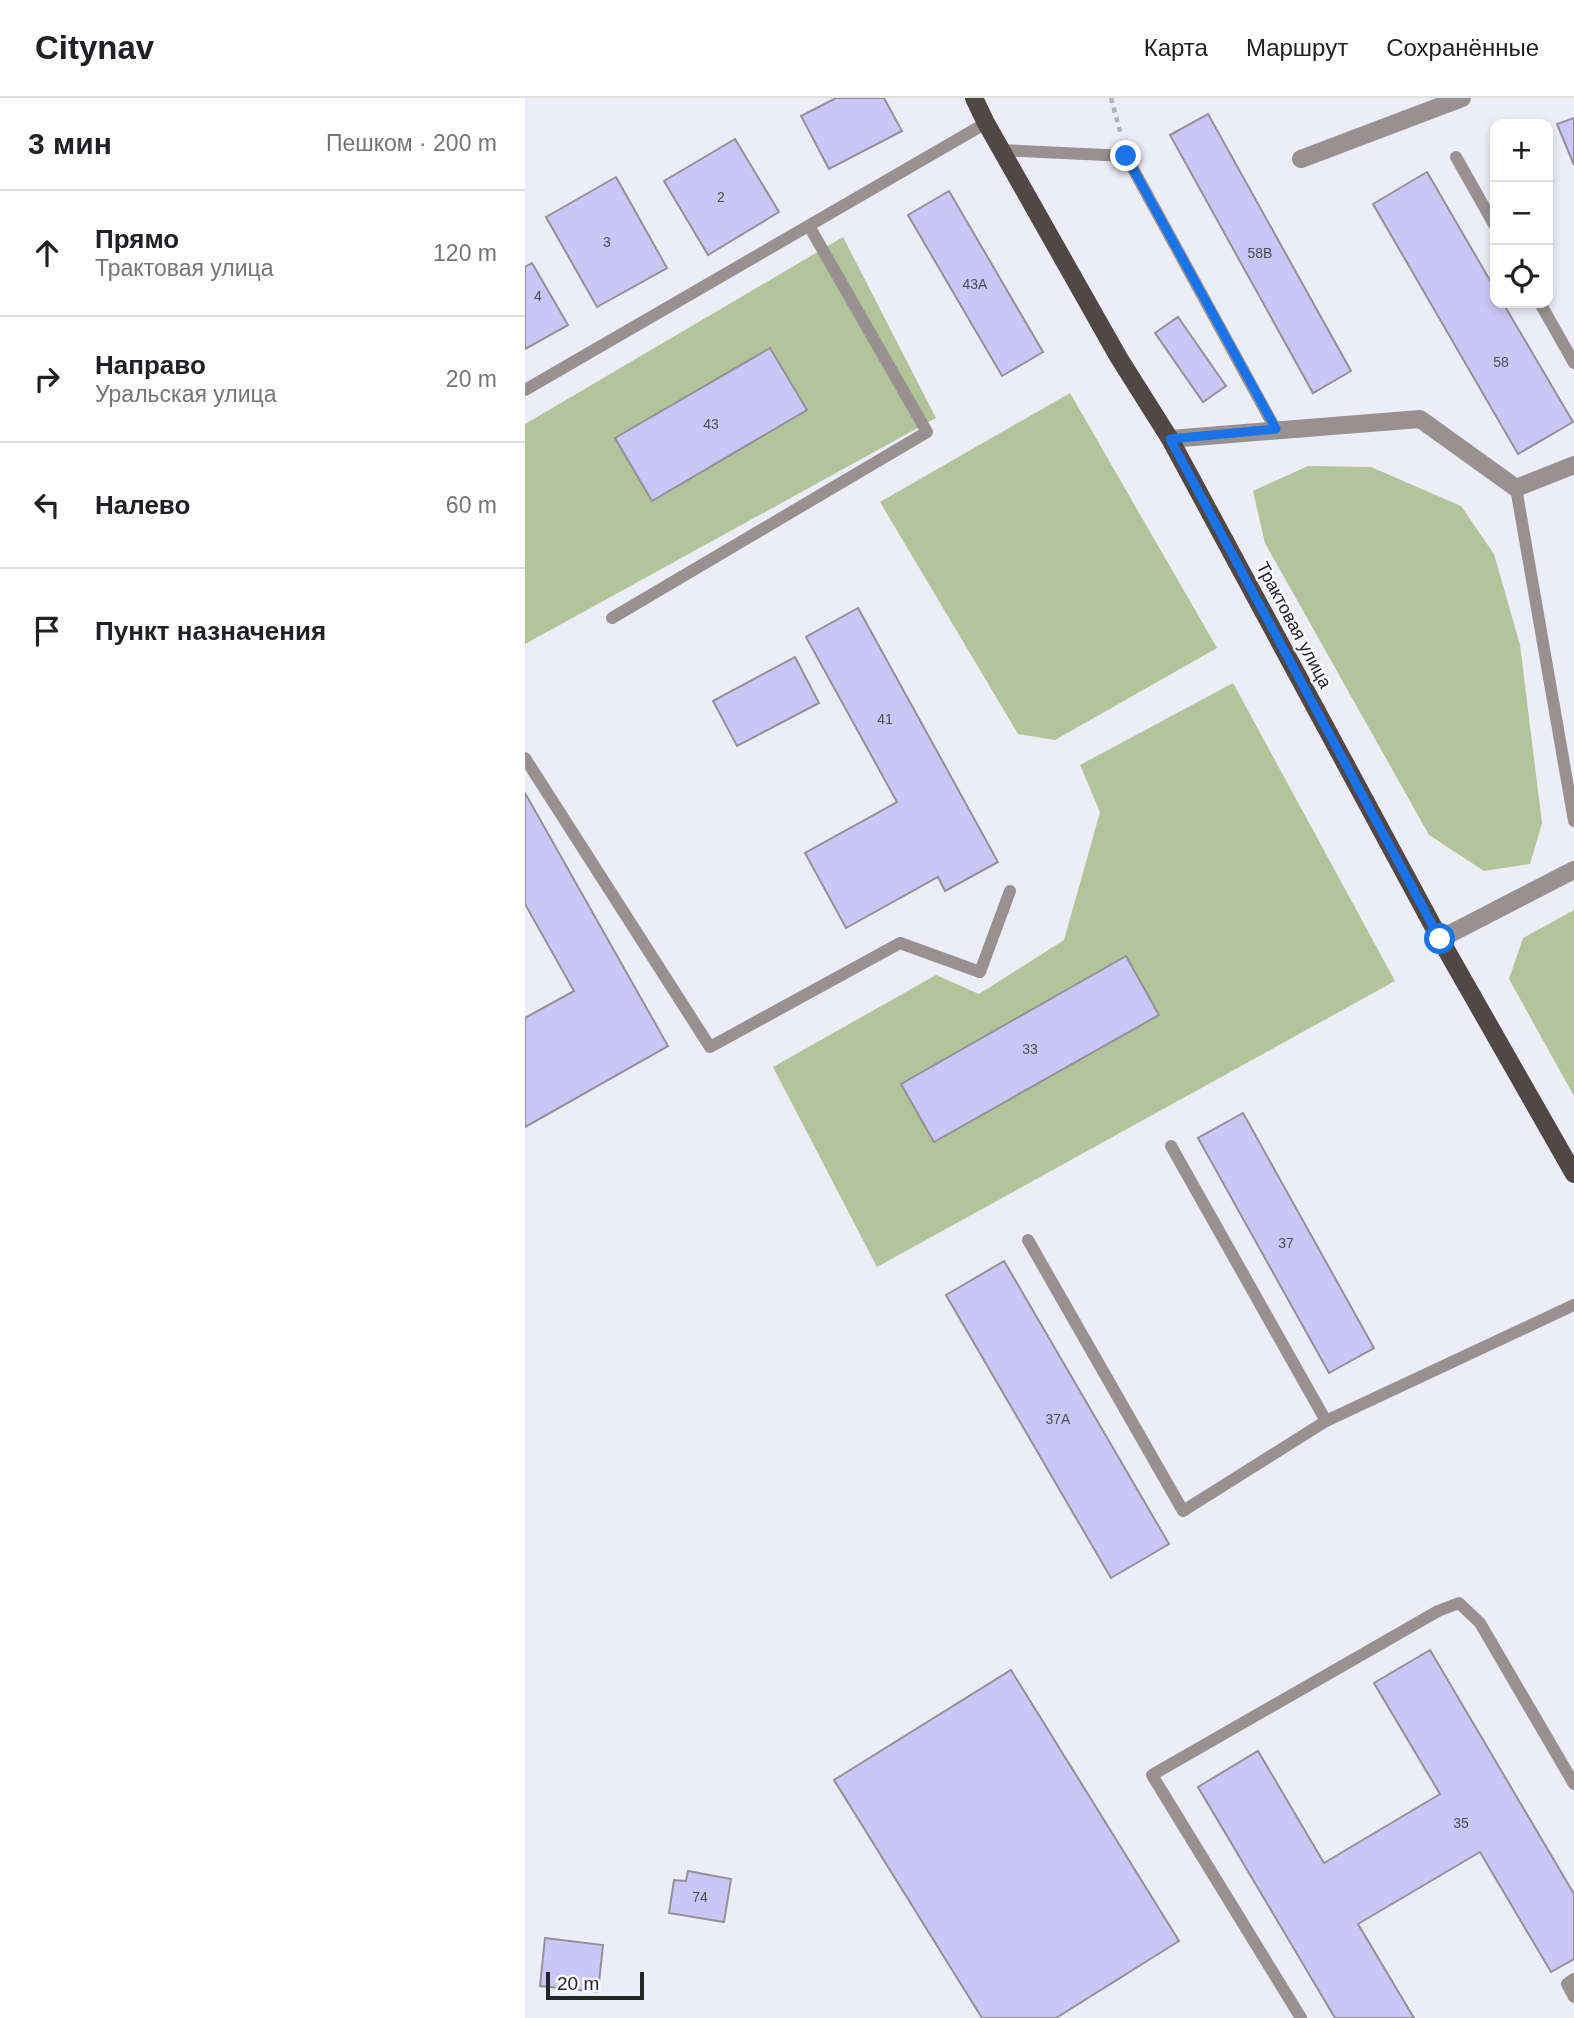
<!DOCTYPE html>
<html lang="ru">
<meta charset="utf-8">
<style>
:root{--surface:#fff;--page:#f6f6f6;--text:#202124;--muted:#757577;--line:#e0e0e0}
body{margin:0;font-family:Helvetica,sans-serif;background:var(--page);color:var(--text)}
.controls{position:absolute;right:21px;top:21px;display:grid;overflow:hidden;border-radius:14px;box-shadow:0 4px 10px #0003}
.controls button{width:63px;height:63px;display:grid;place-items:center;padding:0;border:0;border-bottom:2px solid var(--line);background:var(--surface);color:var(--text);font:35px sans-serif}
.scale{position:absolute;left:21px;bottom:18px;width:98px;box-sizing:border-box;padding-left:7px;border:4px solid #242528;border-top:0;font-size:19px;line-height:24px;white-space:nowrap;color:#242528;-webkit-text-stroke:5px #fbfbfd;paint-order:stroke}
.stop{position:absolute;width:21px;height:21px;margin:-16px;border:5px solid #1a73e8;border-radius:50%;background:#fff}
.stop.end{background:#1a73e8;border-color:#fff;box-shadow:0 2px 7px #0008}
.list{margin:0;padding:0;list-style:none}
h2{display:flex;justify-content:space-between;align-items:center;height:91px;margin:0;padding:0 28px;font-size:30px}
h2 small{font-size:23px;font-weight:400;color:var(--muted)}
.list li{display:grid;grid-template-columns:46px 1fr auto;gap:21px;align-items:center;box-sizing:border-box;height:126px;padding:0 28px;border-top:2px solid var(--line)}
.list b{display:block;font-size:26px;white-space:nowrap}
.list p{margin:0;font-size:23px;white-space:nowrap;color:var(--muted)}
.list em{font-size:23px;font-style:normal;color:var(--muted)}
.icon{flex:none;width:38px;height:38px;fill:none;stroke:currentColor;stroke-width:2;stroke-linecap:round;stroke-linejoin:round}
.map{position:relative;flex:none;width:1049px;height:1920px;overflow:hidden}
header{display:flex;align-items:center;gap:42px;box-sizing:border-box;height:98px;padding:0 35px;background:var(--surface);border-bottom:2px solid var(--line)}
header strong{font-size:33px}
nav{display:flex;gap:38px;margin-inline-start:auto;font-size:24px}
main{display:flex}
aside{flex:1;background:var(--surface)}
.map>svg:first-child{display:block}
.green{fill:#b1c49a;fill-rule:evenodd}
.building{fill:#cbc6f5;stroke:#92919a;stroke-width:2}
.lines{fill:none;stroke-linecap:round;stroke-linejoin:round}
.path{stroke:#b0b0b9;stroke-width:4.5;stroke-dasharray:5 5;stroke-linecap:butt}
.service{stroke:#979291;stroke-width:12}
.minor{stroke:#979291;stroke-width:18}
.primary{stroke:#504847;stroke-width:18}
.route{stroke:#1a73e8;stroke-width:9}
.labels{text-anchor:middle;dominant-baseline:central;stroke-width:5;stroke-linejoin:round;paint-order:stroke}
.number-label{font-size:14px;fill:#4e4d5b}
.street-label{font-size:18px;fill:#242528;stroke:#fbfbfd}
</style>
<header>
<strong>Citynav</strong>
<nav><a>Карта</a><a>Маршрут</a><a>Сохранённые</a></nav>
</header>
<main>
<aside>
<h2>3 мин<small>Пешком · 200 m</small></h2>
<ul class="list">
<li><svg class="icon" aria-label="ahead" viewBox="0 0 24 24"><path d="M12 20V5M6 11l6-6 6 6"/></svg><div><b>Прямо</b><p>Трактовая улица</p></div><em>120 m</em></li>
<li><svg class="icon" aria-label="right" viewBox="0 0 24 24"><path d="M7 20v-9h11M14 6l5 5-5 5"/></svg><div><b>Направо</b><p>Уральская улица</p></div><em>20 m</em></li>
<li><svg class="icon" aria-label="left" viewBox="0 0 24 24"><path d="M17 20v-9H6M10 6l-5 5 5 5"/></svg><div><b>Налево</b></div><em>60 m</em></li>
<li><svg class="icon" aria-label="arrive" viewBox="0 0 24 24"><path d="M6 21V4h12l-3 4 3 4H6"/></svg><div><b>Пункт назначения</b></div></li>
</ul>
</aside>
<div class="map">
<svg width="1049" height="1920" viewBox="0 0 1049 1920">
<rect width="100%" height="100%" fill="#ededf8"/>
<!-- green -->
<g class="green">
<path d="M 318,139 L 411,320 L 0,546 L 0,326 ZM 245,250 L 281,312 L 127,402 L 90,340 Z"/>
<polygon points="545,295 692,550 530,642 493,636 355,404"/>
<polygon points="783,368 846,369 936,408 969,456 995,547 1017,725 1005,766 959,773 904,737 740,445 728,393"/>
<polygon points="708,585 870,883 352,1169 248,969 411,877 454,896 539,842 575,714 555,667"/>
<polygon points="1049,812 1049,998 984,881 998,840"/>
</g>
<!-- building -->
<g class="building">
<polygon points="311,0 359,0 377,33 304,71 276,18"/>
<polygon points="683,16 826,273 788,295 645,37"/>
<polygon points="1049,20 1049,67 1032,26"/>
<polygon points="210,41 254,114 183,157 139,83"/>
<polygon points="902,74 970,191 970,205 978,205 1048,324 993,356 848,106"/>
<polygon points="91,79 142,170 72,209 21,119"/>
<polygon points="424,93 518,254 477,278 383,117"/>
<polygon points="7,165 43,227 0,251 0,169"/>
<polygon points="653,219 701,288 678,304 630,235"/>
<polygon points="245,250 282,312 127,403 90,340"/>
<polygon points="333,510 473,764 420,793 413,779 321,830 280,755 372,704 281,539"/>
<polygon points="270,559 294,605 212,648 188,603"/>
<polygon points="0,695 143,948 0,1029 0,920 49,893 0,806"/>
<polygon points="601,858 634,917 409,1044 376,986"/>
<polygon points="718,1015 849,1250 804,1275 673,1040"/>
<polygon points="479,1163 644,1446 586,1480 421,1197"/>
<polygon points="905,1552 1049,1796 1049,1861 1026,1874 955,1754 833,1826 889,1920 810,1920 673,1689 733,1653 799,1765 915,1696 849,1585"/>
<polygon points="486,1572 654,1843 531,1920 457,1920 309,1682"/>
<polygon points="163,1773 206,1781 199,1824 144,1815 149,1782 161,1783"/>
<polygon points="20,1840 78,1847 73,1894 15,1888"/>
</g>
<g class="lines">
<!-- path -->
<polyline class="path" points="586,0 596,37"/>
<!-- service -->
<g class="service">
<polyline points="477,52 601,58 751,332"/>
<polyline points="931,59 970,128"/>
<polyline points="1015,205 1049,265"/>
<polyline points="0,292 461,25"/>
<polyline points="991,390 1049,723"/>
<polyline points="87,520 402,334 284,128"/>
<polyline points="0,660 185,949 375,845 455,874 485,793"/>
<polyline points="646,1048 801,1323"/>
<polyline points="503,1142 658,1413 801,1323 1049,1207"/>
<polyline points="1049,1881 1042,1886 1049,1899"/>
<polyline points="776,1920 627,1677 913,1513 934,1505 955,1525 1049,1686"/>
</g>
<!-- minor -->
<g class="minor">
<polyline points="776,61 937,0"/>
<polyline points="645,341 895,321 991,390 1049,367"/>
<polyline points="915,841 1049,772"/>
</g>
<!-- primary -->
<polyline class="primary" points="449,0 461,25 594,260 645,341 915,841 1049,1076"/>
</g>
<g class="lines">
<!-- route -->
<polyline class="route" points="601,58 751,331 645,341 915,841"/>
</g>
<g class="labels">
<!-- number labels -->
<g class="number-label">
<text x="196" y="99">2</text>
<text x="82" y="144">3</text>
<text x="735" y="155">58В</text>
<text x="450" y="186">43А</text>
<text x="13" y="198">4</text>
<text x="976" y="264">58</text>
<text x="186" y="326">43</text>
<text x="360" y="621">41</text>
<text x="505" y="951">33</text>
<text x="761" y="1145">37</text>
<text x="533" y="1321">37А</text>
<text x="936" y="1725">35</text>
<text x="175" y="1799">74</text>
</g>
<!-- street labels -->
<g class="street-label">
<text transform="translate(769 527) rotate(62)">Трактовая улица</text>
</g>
</g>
</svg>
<div class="controls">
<button>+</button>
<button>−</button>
<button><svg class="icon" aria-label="locate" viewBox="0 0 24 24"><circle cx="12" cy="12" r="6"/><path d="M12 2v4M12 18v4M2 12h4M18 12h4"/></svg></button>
</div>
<div class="scale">20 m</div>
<div class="stop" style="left:915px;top:841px"></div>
<div class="stop end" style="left:601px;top:58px"></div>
</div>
</main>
